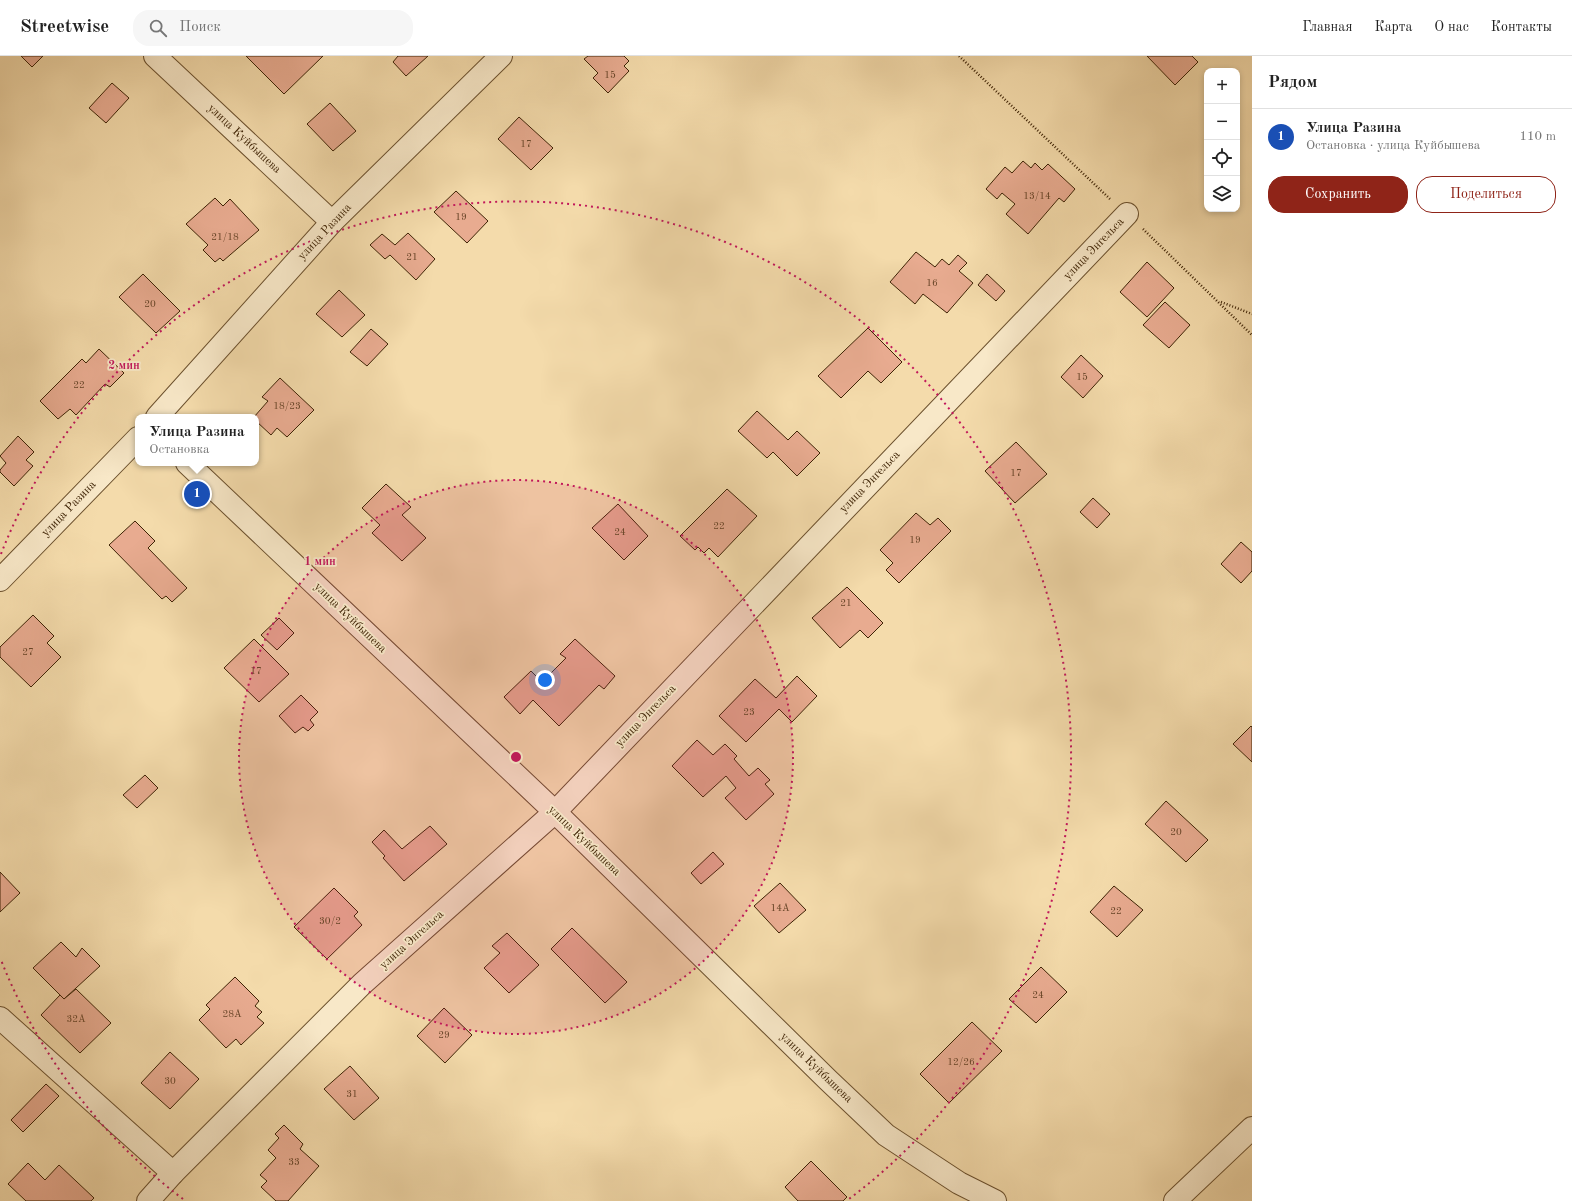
<!DOCTYPE html>
<html lang="ru">
<meta charset="utf-8">
<style>
:root{--surface:#fff;--page:#f6f6f6;--text:#222;--muted:#767676;--line:#e0e0e0;--accent:#8f2418}
body{margin:0;font-family:"Old Standard TT",serif;background:var(--page);color:var(--text)}
.controls{position:absolute;right:12px;top:12px;display:grid;overflow:hidden;border-radius:8px;box-shadow:0 2px 6px #0003}
.controls button{width:36px;height:36px;display:grid;place-items:center;padding:0;border:0;border-bottom:1px solid var(--line);background:var(--surface);color:var(--text);font:20px sans-serif}
.you{position:absolute;left:545px;top:624px;width:14px;height:14px;margin:-10px;border:3px solid #fff;border-radius:50%;background:#1a73e8;box-shadow:0 0 0 6px #1a73e833}
.badge{display:grid;place-items:center;width:26px;height:26px;border-radius:50%;background:var(--accent);color:#fff;font-size:13px;font-weight:700}
.pin{position:absolute;translate:-50% -50%;border:2px solid #fff;box-shadow:0 1px 4px #0006}
.popup{position:absolute;left:135px;top:358px;width:124px;height:52px;box-sizing:border-box;display:grid;place-content:center;border-radius:8px;background:var(--surface);filter:drop-shadow(0 1px 3px #0005);font-size:13px;white-space:nowrap;color:var(--muted)}
.popup b{font-size:15px;color:var(--text)}
.popup::after{content:'';position:absolute;left:50%;top:100%;margin-left:-8px;border:8px solid transparent;border-top-color:var(--surface)}
.list{margin:0;padding:0;list-style:none}
h2{display:flex;justify-content:space-between;align-items:center;height:52px;margin:0;padding:0 16px;font-size:17px}
h2 small{font-size:13px;font-weight:400;color:var(--muted)}
.list li{display:grid;grid-template-columns:26px 1fr auto;gap:12px;align-items:center;box-sizing:border-box;height:56px;padding:0 16px;border-top:1px solid var(--line)}
.list b{display:block;font-size:15px;white-space:nowrap}
.list p{margin:0;font-size:13px;white-space:nowrap;color:var(--muted)}
.list em{font-size:13px;font-style:normal;color:var(--muted)}
.actions{display:flex;gap:8px;padding:12px 16px}
.actions a{flex:1;padding:9px 0;border:1px solid var(--accent);border-radius:16px;text-align:center;font-size:14px;color:var(--accent)}
.actions .main{background:var(--accent);color:#fff}
.icon{flex:none;width:22px;height:22px;fill:none;stroke:currentColor;stroke-width:2;stroke-linecap:round;stroke-linejoin:round}
.map{position:relative;flex:none;width:1252px;height:1145px;overflow:hidden}
header{display:flex;align-items:center;gap:24px;box-sizing:border-box;height:56px;padding:0 20px;background:var(--surface);border-bottom:1px solid var(--line)}
header strong{font-size:19px}
nav{display:flex;gap:22px;margin-inline-start:auto;font-size:14px}
.search{width:280px;height:36px;background:var(--page);display:flex;align-items:center;gap:10px;box-sizing:border-box;padding:0 14px;border-radius:16px;color:var(--muted);font-size:15px}
main{display:flex}
aside{flex:1;background:var(--surface)}
.map>svg:first-child{display:block}
.building{fill:#e8ab90;stroke:#3e2305}
.lines{fill:none;stroke-linecap:round;stroke-linejoin:round}
.minor-casing{stroke:#6c512e;stroke-width:24}
.path{stroke:#3e2305;stroke-width:2.5;stroke-dasharray:1 2;stroke-linecap:butt}
.minor{stroke:#f8e8c8;stroke-width:22}
.ring{fill:none;stroke:#c2185b;stroke-width:2;stroke-dasharray:2 4}
.labels{text-anchor:middle;dominant-baseline:central;stroke-width:3.5;stroke-linejoin:round;paint-order:stroke}
.number-label{font-size:10px;fill:#684528}
.street-label{font-size:12px;fill:#3e2305;stroke:#f8e8c8}
.centre{fill:#c2185b;stroke:#f8e8c8;stroke-width:2}
.ring-label{font-size:12px;text-anchor:middle;font-weight:bold;fill:#c2185b;stroke:#f8e8c8;stroke-width:3.5;stroke-linejoin:round;paint-order:stroke}
</style>
<header>
<strong>Streetwise</strong>
<div class="search"><svg class="icon" aria-label="search" viewBox="0 0 24 24"><circle cx="10" cy="10" r="6"/><path d="M15 15l6 6"/></svg>Поиск</div>
<nav><a>Главная</a><a>Карта</a><a>О нас</a><a>Контакты</a></nav>
</header>
<main>
<div class="map">
<svg width="1252" height="1145" viewBox="0 0 1252 1145">
<rect width="100%" height="100%" fill="#f4dbab"/>
<filter id="stains"><feTurbulence type="fractalNoise" baseFrequency=".005" numOctaves="4"/><feColorMatrix values="0 0 0 0 .2 0 0 0 0 .09 0 0 0 0 .02 0 0 0 .5 -.17"/></filter>
<radialGradient id="worn" r=".72"><stop offset=".6" stop-color="#630" stop-opacity="0"/><stop offset="1" stop-color="#630" stop-opacity=".3"/></radialGradient>
<!-- building -->
<g class="building">
<polygon points="21,0 43,0 32,11"/>
<polygon points="246,0 323,0 284,38"/>
<polygon points="398,0 428,0 406,20 393,6"/>
<polygon points="588,0 624,0 629,5 624,10 629,15 608,37 593,22 598,17 584,3"/>
<polygon points="1147,0 1192,0 1198,6 1175,29"/>
<polygon points="112,27 129,42 106,67 89,52"/>
<polygon points="330,47 356,75 333,95 307,68"/>
<polygon points="519,61 553,92 531,114 498,83"/>
<polygon points="1023,105 1031,112 1035,107 1042,114 1048,108 1075,133 1064,146 1059,142 1028,178 1006,158 1015,148 1002,137 997,143 986,133 1005,111 1012,117"/>
<polygon points="456,135 488,165 467,187 434,156"/>
<polygon points="215,142 223,150 230,143 259,174 223,205 220,202 215,206 203,194 208,189 186,168"/>
<polygon points="408,177 435,203 416,224 390,199 385,203 370,189 382,178 395,189"/>
<polygon points="916,196 935,211 942,203 949,209 958,199 967,207 959,215 973,227 947,257 923,238 915,248 890,226"/>
<polygon points="1147,206 1174,232 1147,261 1120,236"/>
<polygon points="143,218 180,255 156,277 119,241"/>
<polygon points="987,218 1005,235 996,245 978,229"/>
<polygon points="339,234 365,259 342,281 316,258"/>
<polygon points="1165,246 1190,269 1169,292 1143,269"/>
<polygon points="868,272 902,306 881,327 868,315 841,342 818,320"/>
<polygon points="371,273 388,288 367,310 350,296"/>
<polygon points="99,293 124,317 110,331 105,328 76,359 70,353 58,363 40,345 82,303 86,307"/>
<polygon points="1081,299 1103,320 1083,342 1061,321"/>
<polygon points="280,322 314,354 287,381 277,372 271,379 256,365 256,361 254,361 268,345 262,341"/>
<polygon points="757,355 788,384 797,375 820,397 797,420 773,396 767,402 738,375"/>
<polygon points="18,380 34,396 26,404 33,410 14,430 0,416 0,414 6,407 0,400"/>
<polygon points="1016,386 1047,418 1015,447 985,415"/>
<polygon points="386,428 411,451 402,459 426,482 402,505 372,477 380,469 362,452"/>
<polygon points="727,433 757,460 718,501 709,492 704,497 698,491 695,494 680,480"/>
<polygon points="1093,442 1110,458 1097,472 1080,456"/>
<polygon points="618,448 648,480 624,504 592,472"/>
<polygon points="916,457 930,469 938,462 951,475 899,527 886,514 893,507 880,494"/>
<polygon points="135,465 155,485 148,492 187,532 172,546 166,540 162,543 109,489"/>
<polygon points="1241,486 1252,496 1252,515 1241,527 1221,508"/>
<polygon points="847,531 883,567 868,582 860,574 840,592 812,562"/>
<polygon points="33,559 54,580 47,587 61,601 31,631 0,601 0,591"/>
<polygon points="279,562 294,577 277,594 261,579"/>
<polygon points="254,583 289,618 259,646 224,612"/>
<polygon points="575,583 615,620 604,633 599,629 559,670 533,644 520,658 504,641 531,615 542,626 566,602 560,598"/>
<polygon points="797,620 817,640 792,666 779,653 746,686 719,660 755,623 776,642"/>
<polygon points="301,639 318,656 310,664 314,669 308,675 303,671 295,677 279,660"/>
<polygon points="1251,670 1252,671 1252,706 1233,688"/>
<polygon points="697,684 713,699 725,688 737,700 734,703 749,720 758,712 770,724 765,728 774,738 746,764 725,742 736,732 726,720 703,741 672,710"/>
<polygon points="145,719 158,732 137,752 123,739"/>
<polygon points="1166,745 1208,784 1186,806 1145,768"/>
<polygon points="430,770 447,788 404,825 383,802 385,800 372,786 384,774 402,793"/>
<polygon points="713,796 724,808 701,828 691,817"/>
<polygon points="0,816 20,837 0,856"/>
<polygon points="780,827 806,854 779,877 754,850"/>
<polygon points="1114,830 1143,854 1117,881 1090,856"/>
<polygon points="334,832 358,856 354,860 362,869 327,903 294,871"/>
<polygon points="572,872 627,926 605,947 551,893"/>
<polygon points="507,877 539,909 509,937 484,912 500,897 492,890"/>
<polygon points="61,886 76,901 82,892 100,910 64,943 33,912"/>
<polygon points="1041,911 1067,936 1036,967 1009,943"/>
<polygon points="235,921 259,945 255,950 262,956 257,961 264,967 241,989 236,983 226,992 199,964 210,953 206,949"/>
<polygon points="76,933 111,967 80,997 41,959 60,939 64,943"/>
<polygon points="444,952 472,979 445,1007 417,980"/>
<polygon points="972,966 1002,995 949,1047 920,1018"/>
<polygon points="170,996 199,1023 170,1053 141,1027"/>
<polygon points="350,1010 379,1042 354,1064 324,1033"/>
<polygon points="46,1028 59,1040 23,1076 11,1064"/>
<polygon points="284,1069 303,1088 300,1093 319,1110 288,1145 276,1145 261,1131 267,1125 260,1119 276,1102 268,1094 279,1082 275,1078"/>
<polygon points="811,1105 847,1141 843,1145 798,1145 785,1131"/>
<polygon points="28,1107 45,1124 59,1109 94,1142 91,1145 26,1145 8,1128"/>
</g>
<g class="lines">
<!-- minor casing -->
<g class="minor-casing">
<g id="minor">
<polyline points="155,0 332,166"/>
<polyline points="157,361 332,166 501,0"/>
<polyline points="187,407 555,756 828,1024 886,1079 959,1127 995,1145"/>
<polyline points="0,524 138,382"/>
<polyline points="0,962 173,1117"/>
<polyline points="148,1145 173,1117 362,928 555,756 1127,158"/>
<polyline points="1175,1145 1252,1072"/>
</g>
</g>
<!-- path -->
<g class="path">
<polyline points="959,0 1110,143"/>
<polyline points="1143,173 1252,279"/>
<polyline points="1221,246 1252,258"/>
</g>
<!-- minor -->
<use href="#minor" class="minor"/>
</g>
<!-- distance rings -->
<circle cx="516" cy="701" r="277" fill="#c2185b" fill-opacity=".12"/>
<g class="ring">
<circle cx="516" cy="701" r="277"/>
<path d="M183 1143A554 554 0 0 1 1 904M1 498A554 554 0 1 1 849 1143"/>
</g>
<g class="labels">
<!-- number labels -->
<g class="number-label">
<text x="610" y="19">15</text>
<text x="526" y="88">17</text>
<text x="1037" y="140">13/14</text>
<text x="461" y="161">19</text>
<text x="225" y="181">21/18</text>
<text x="412" y="201">21</text>
<text x="932" y="227">16</text>
<text x="150" y="248">20</text>
<text x="1082" y="321">15</text>
<text x="79" y="329">22</text>
<text x="287" y="350">18/23</text>
<text x="1016" y="417">17</text>
<text x="719" y="470">22</text>
<text x="620" y="476">24</text>
<text x="915" y="484">19</text>
<text x="846" y="547">21</text>
<text x="28" y="596">27</text>
<text x="256" y="615">17</text>
<text x="749" y="656">23</text>
<text x="1176" y="776">20</text>
<text x="780" y="852">14А</text>
<text x="1116" y="855">22</text>
<text x="330" y="865">30/2</text>
<text x="1038" y="939">24</text>
<text x="232" y="958">28А</text>
<text x="76" y="963">32А</text>
<text x="444" y="979">29</text>
<text x="961" y="1006">12/26</text>
<text x="170" y="1025">30</text>
<text x="352" y="1038">31</text>
<text x="294" y="1106">33</text>
</g>
<!-- street labels -->
<g class="street-label">
<text transform="translate(244 83) rotate(43)">улица Куйбышева</text>
<text transform="translate(325 176) rotate(-47)">улица Разина</text>
<text transform="translate(1094 193) rotate(-46)">улица Энгельса</text>
<text transform="translate(870 426) rotate(-46)">улица Энгельса</text>
<text transform="translate(69 453) rotate(-46)">улица Разина</text>
<text transform="translate(350 562) rotate(44)">улица Куйбышева</text>
<text transform="translate(646 660) rotate(-46)">улица Энгельса</text>
<text transform="translate(584 785) rotate(44)">улица Куйбышева</text>
<text transform="translate(412 884) rotate(-42)">улица Энгельса</text>
<text transform="translate(816 1012) rotate(44)">улица Куйбышева</text>
</g>
</g>
<circle cx="516" cy="701" r="6" class="centre"/>
<g class="ring-label">
<text x="124" y="313">2 мин</text>
<text x="320" y="509">1 мин</text>
</g>
<rect width="100%" height="100%" filter="url(#stains)"/>
<rect width="100%" height="100%" fill="url(#worn)"/>
</svg>
<div class="controls">
<button>+</button>
<button>−</button>
<button><svg class="icon" aria-label="locate" viewBox="0 0 24 24"><circle cx="12" cy="12" r="6"/><path d="M12 2v4M12 18v4M2 12h4M18 12h4"/></svg></button>
<button><svg class="icon" aria-label="layers" viewBox="0 0 24 24"><path d="M12 4l9 5-9 5-9-5zM3 14l9 5 9-5"/></svg></button>
</div>
<div class="you"></div>
<div class="pin badge" style="left:197px;top:438px;background:#1a4fb4">1</div>
<div class="popup"><b>Улица Разина</b>Остановка</div>
</div>
<aside>
<h2>Рядом<small></small></h2>
<ul class="list">
<li><span class="badge" style="background:#1a4fb4">1</span><div><b>Улица Разина</b><p>Остановка · улица Куйбышева</p></div><em>110 m</em></li>
</ul>
<div class="actions"><a class="main">Сохранить</a><a>Поделиться</a></div>
</aside>
</main>
